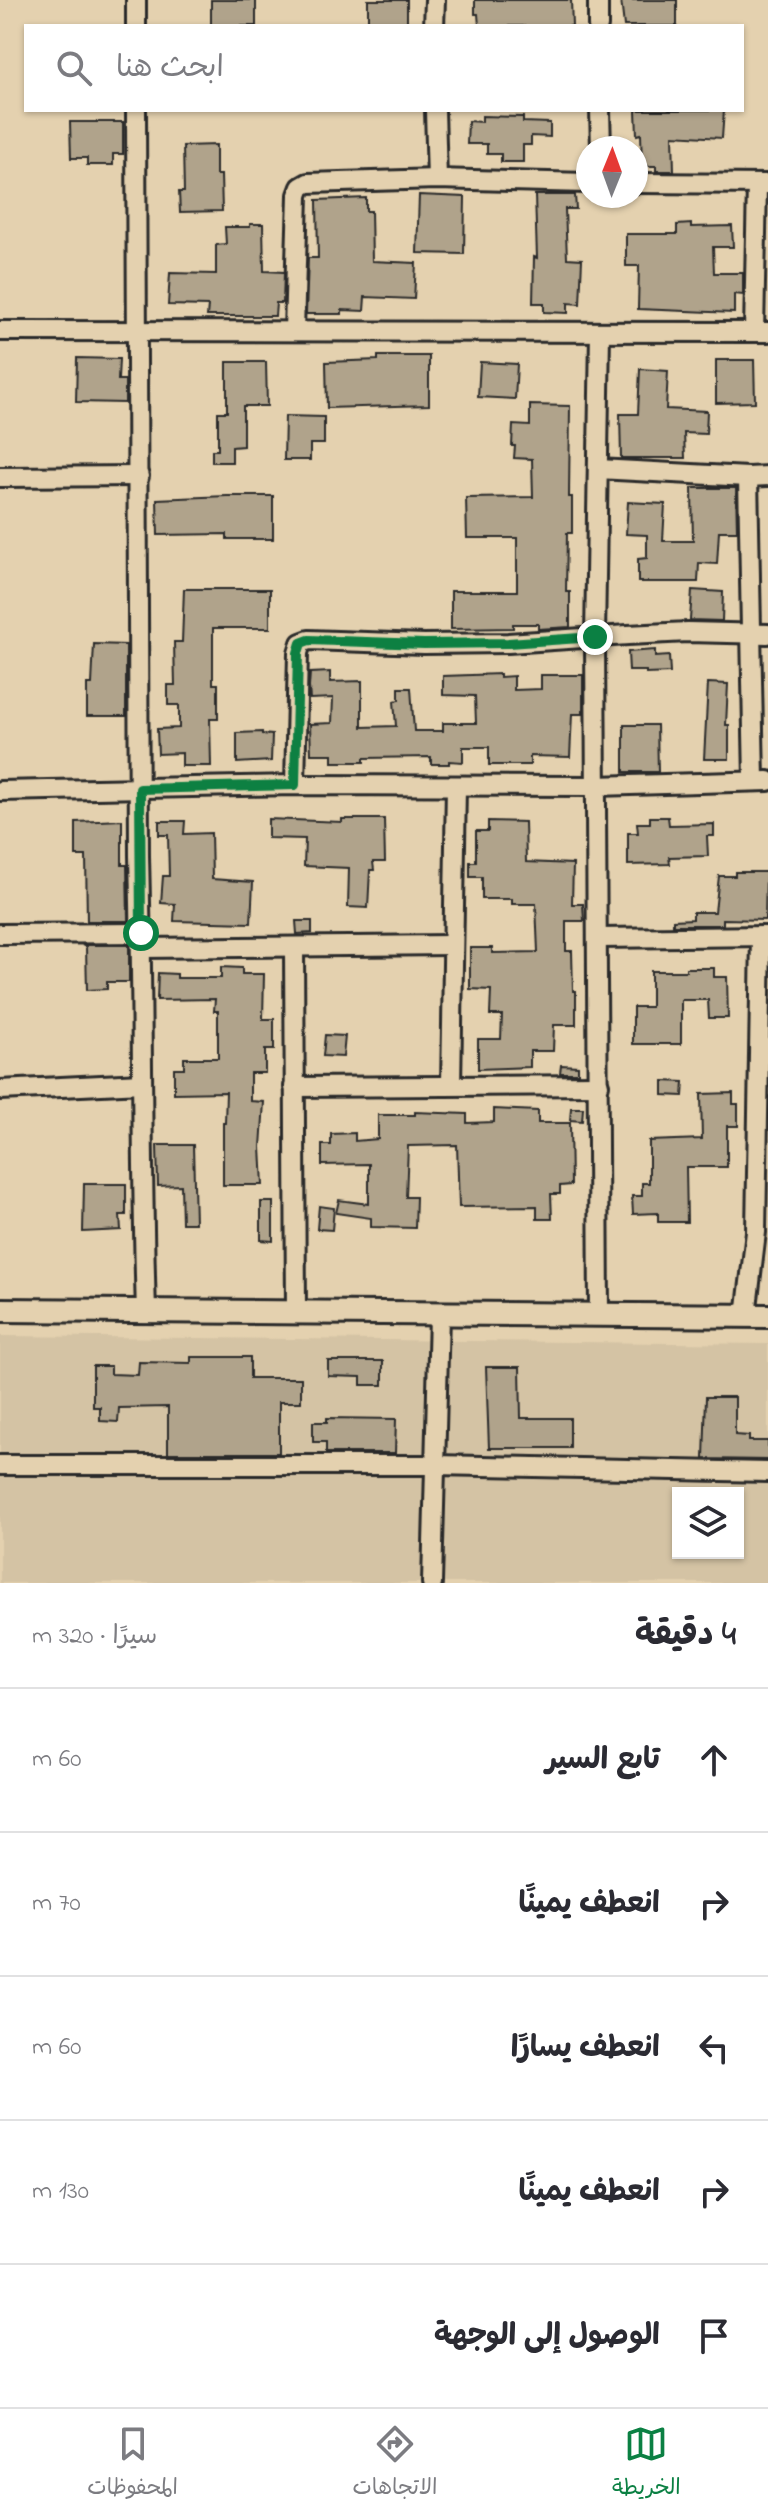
<!DOCTYPE html>
<html lang="ar">
<meta charset="utf-8">
<style>
:root{--surface:#fff;--page:#f2f2f3;--text:#2b2b33;--muted:#7c7c81;--line:#e1e1e2;--accent:#0b8043}
body{margin:0;font-family:"Indie Flower","Playpen Sans Arabic",sans-serif;background:var(--page);color:var(--text);direction:rtl}
.controls{position:absolute;right:24px;bottom:24px;display:grid;overflow:hidden;border-radius:0px;box-shadow:0 2px 6px #0004}
.controls button{width:72px;height:72px;display:grid;place-items:center;padding:0;border:0;border-bottom:2px solid var(--line);background:var(--surface);color:var(--text);font:40px sans-serif}
.compass{position:absolute;left:576px;top:136px;width:72px;height:72px;border-radius:50%;background:var(--surface);box-shadow:0 2px 6px #0004;rotate:1deg}
.stop{position:absolute;width:24px;height:24px;margin:-18px;border:6px solid #0b8043;border-radius:50%;background:#fff}
.stop.end{background:#0b8043;border-color:#fff;box-shadow:0 2px 8px #0008}
.list{margin:0;padding:0;list-style:none}
h2{display:flex;justify-content:space-between;align-items:center;height:104px;margin:0;padding:0 32px;font-size:34px}
h2 small{font-size:26px;font-weight:400;color:var(--muted)}
.list li{display:grid;grid-template-columns:52px 1fr auto;gap:24px;align-items:center;box-sizing:border-box;height:144px;padding:0 32px;border-top:2px solid var(--line)}
.list b{display:block;font-size:30px;white-space:nowrap}
.list em{font-size:26px;font-style:normal;color:var(--muted)}
.icon{flex:none;width:44px;height:44px;fill:none;stroke:currentColor;stroke-width:2;stroke-linecap:round;stroke-linejoin:round}
.map{position:relative;flex:none;width:768px;height:1583px;overflow:hidden;direction:ltr}
.search{position:absolute;background:var(--surface);box-shadow:0 2px 6px #0004;left:24px;right:24px;top:24px;height:88px;display:flex;align-items:center;gap:20px;box-sizing:border-box;padding:0 28px;border-radius:0px;color:var(--muted);font-size:30px}
.sheet{height:824px;background:var(--surface)}
nav{display:flex;justify-content:space-around;align-items:center;box-sizing:border-box;height:112px;border-top:2px solid var(--line);background:var(--surface);font-size:22px;color:var(--muted)}
nav a{display:grid;justify-items:center;gap:4px}
nav .on{color:var(--accent)}
.map>svg:first-child{display:block}
.built{fill:#d4c3a4;fill-rule:evenodd}
.building{fill:#b0a38b;stroke:#2b2b2b;stroke-width:2}
.lines{fill:none;stroke-linecap:round;stroke-linejoin:round}
.minor-casing{stroke:#2b2b2b;stroke-width:24}
.tertiary-casing{stroke:#2b2b2b;stroke-width:28}
.minor{stroke:#e4d1af;stroke-width:18}
.tertiary{stroke:#e4d1af;stroke-width:22}
.route{stroke:#0b8043;stroke-width:10}
</style>
<div class="map">
<svg width="768" height="1583" viewBox="0 0 768 1583">
<rect width="100%" height="100%" fill="#e4d1af"/>
<filter id="ink" filterUnits="userSpaceOnUse"><feTurbulence type="fractalNoise" baseFrequency=".0125" numOctaves="2"/><feDisplacementMap in="SourceGraphic" scale="16" xChannelSelector="R" yChannelSelector="G"/><feConvolveMatrix kernelMatrix="1 2 1 2 8 2 1 2 1" color-interpolation-filters="sRGB"/></filter>
<g filter="url(#ink)">
<!-- built -->
<path class="built" d="M 0,1336 L 768,1344 L 768,1583 L 0,1583 ZM 678,1493 L 738,1493 L 738,1553 L 678,1553 Z"/>
<!-- building -->
<g class="building">
<rect x="211" y="0" width="45" height="26"/>
<rect x="368" y="0" width="39" height="26"/>
<polygon points="475,0 571,0 572,26 479,26 478,14 475,14"/>
<polygon points="621,0 677,0 677,26 624,26"/>
<polygon points="636,110 724,110 722,138 673,135 674,171 656,171 656,166 642,166 641,134 637,135"/>
<polygon points="482,116 523,117 523,122 550,123 550,137 531,136 531,145 523,145 523,162 501,162 501,154 487,154 487,144 467,144 468,121 482,122"/>
<polygon points="70,122 123,122 123,154 113,154 113,165 87,165 87,158 71,158"/>
<polygon points="216,145 216,175 221,175 222,211 180,212 179,192 184,192 183,146"/>
<polygon points="419,195 465,197 464,254 417,253"/>
<polygon points="535,195 575,195 576,209 565,209 567,258 582,259 580,304 568,303 568,313 544,312 544,303 533,303 534,257 537,258"/>
<polygon points="366,198 366,211 371,211 372,261 416,263 414,299 365,297 364,311 342,310 342,314 306,314 308,258 318,258 317,200"/>
<polygon points="250,224 263,224 264,271 284,272 283,303 276,303 275,316 207,316 208,306 168,305 170,273 216,274 216,245 226,244 225,227 250,227"/>
<polygon points="691,224 691,227 732,226 733,247 713,247 714,273 743,273 743,295 734,294 734,313 638,309 639,266 626,266 626,234 677,234 677,225"/>
<polygon points="378,356 429,356 429,405 327,408 326,362 378,360"/>
<polygon points="77,358 119,359 118,380 125,380 125,403 76,402"/>
<polygon points="716,360 754,360 755,402 716,403"/>
<polygon points="227,362 266,362 267,406 243,406 243,446 232,447 232,462 212,462 212,450 218,450 218,412 227,412"/>
<polygon points="480,362 517,364 515,399 478,397"/>
<polygon points="640,369 668,371 666,409 707,411 706,434 684,433 685,458 621,458 620,414 638,414"/>
<polygon points="530,405 570,406 569,497 572,497 572,533 567,533 566,592 570,592 570,627 538,629 538,624 513,624 513,628 451,629 451,591 517,591 517,538 467,538 466,498 533,497 532,459 514,458 515,446 512,446 513,425 530,426"/>
<polygon points="285,416 324,417 324,444 310,444 310,460 284,460"/>
<polygon points="692,488 736,488 737,531 719,531 717,564 699,563 698,582 638,582 638,559 647,558 647,535 626,534 628,502 665,504 663,541 693,541"/>
<polygon points="227,496 273,496 273,539 227,539 227,534 158,535 157,499"/>
<polygon points="184,589 270,589 270,628 213,628 213,684 218,684 218,719 210,719 211,766 182,766 182,753 158,754 157,729 179,728 179,705 168,705 168,685 175,685 174,642 182,642"/>
<polygon points="692,590 723,592 722,621 690,620"/>
<polygon points="94,644 126,645 126,716 87,716 87,684 92,684"/>
<polygon points="655,650 655,657 669,656 670,673 646,674 646,671 629,671 628,652"/>
<polygon points="330,672 330,682 362,681 362,727 396,726 394,701 399,700 399,688 411,688 414,731 443,731 443,723 476,723 475,696 443,695 443,676 500,674 500,677 514,676 514,690 541,689 541,675 583,675 583,714 572,714 570,757 530,756 530,765 489,765 489,747 463,747 463,762 449,761 449,764 431,764 431,757 364,758 364,762 332,762 332,754 311,754 310,724 332,723 333,698 310,699 309,687 310,673"/>
<polygon points="708,683 728,684 726,725 729,725 729,759 704,759"/>
<polygon points="624,725 657,725 658,772 624,772"/>
<polygon points="262,732 262,734 272,735 271,761 237,763 237,733"/>
<polygon points="650,817 668,817 669,825 714,824 714,836 707,836 708,856 669,857 670,864 628,865 628,833 638,833 637,823 650,823"/>
<polygon points="268,819 342,822 342,819 384,819 385,862 373,862 374,870 370,870 368,908 348,907 349,868 304,866 305,839 268,838"/>
<polygon points="122,820 122,865 127,865 128,921 87,921 86,856 76,856 76,822"/>
<polygon points="159,821 185,821 184,834 211,833 212,879 253,882 251,923 174,921 175,904 161,903 163,876 169,876 168,835 159,835"/>
<polygon points="488,821 525,822 526,862 573,864 572,904 583,904 584,921 566,921 566,951 572,951 573,991 576,991 576,1025 554,1025 553,1051 530,1051 530,1067 478,1069 478,1039 501,1039 502,1015 490,1015 491,990 470,989 470,948 492,948 492,953 538,952 536,904 512,904 512,899 482,899 482,877 470,877 470,862 476,862 476,831 488,831"/>
<polygon points="735,872 766,872 765,920 723,919 723,925 673,925 673,920 693,919 693,912 715,912 719,876 735,876"/>
<polygon points="296,921 312,921 312,933 297,934"/>
<polygon points="82,945 129,945 129,982 107,982 107,989 87,990 86,947"/>
<polygon points="221,967 242,968 242,974 264,974 263,1019 274,1019 274,1050 265,1050 265,1073 250,1073 250,1101 264,1102 261,1147 263,1185 223,1185 223,1123 225,1123 226,1092 174,1093 174,1068 184,1068 184,1058 218,1058 218,1011 214,1011 215,999 157,1000 158,973 177,974 177,978 221,978"/>
<polygon points="686,968 714,968 714,977 727,977 728,1018 709,1018 708,1000 681,1000 681,1044 633,1044 633,1007 651,1007 651,971 686,971"/>
<polygon points="325,1035 345,1036 343,1057 323,1056"/>
<polygon points="561,1065 578,1066 578,1073 560,1073"/>
<polygon points="663,1081 684,1082 683,1096 663,1095"/>
<polygon points="733,1093 733,1104 738,1104 738,1126 727,1126 727,1167 686,1167 687,1222 658,1222 658,1213 633,1214 632,1196 642,1196 642,1183 649,1183 649,1141 702,1139 701,1094"/>
<polygon points="571,1108 583,1108 582,1121 570,1120"/>
<polygon points="494,1109 538,1111 538,1123 570,1123 571,1185 560,1186 560,1194 551,1194 552,1219 537,1219 537,1206 459,1207 457,1145 408,1146 406,1197 416,1197 415,1228 371,1227 371,1218 336,1213 339,1200 369,1204 369,1164 322,1165 322,1145 331,1145 331,1134 355,1133 355,1141 378,1139 378,1115 415,1115 415,1112 467,1114 467,1123 494,1122"/>
<polygon points="157,1145 193,1145 195,1223 182,1223 181,1185 158,1186"/>
<polygon points="84,1184 126,1184 126,1215 120,1215 121,1230 83,1232"/>
<polygon points="261,1202 273,1202 273,1241 261,1240"/>
<polygon points="319,1206 334,1208 332,1230 317,1229"/>
<polygon points="191,1357 250,1357 250,1378 301,1378 301,1402 279,1402 279,1453 168,1453 168,1407 119,1408 118,1422 100,1421 100,1407 93,1407 93,1366 111,1366 111,1374 138,1375 139,1362 191,1363"/>
<polygon points="328,1361 383,1361 383,1385 361,1385 361,1377 328,1376"/>
<polygon points="486,1367 520,1367 521,1418 570,1418 570,1448 489,1448"/>
<polygon points="706,1397 735,1397 735,1435 749,1436 749,1441 768,1441 768,1460 704,1459"/>
<polygon points="327,1418 396,1419 395,1453 326,1453 326,1442 313,1442 313,1422 327,1422"/>
</g>
<g class="lines">
<!-- minor casing -->
<g class="minor-casing">
<g id="minor">
<polyline points="598,0 598,26"/>
<polyline points="136,26 136,0"/>
<polyline points="434,26 435,0"/>
<path d="M 136,110 L 139,856 C 143,1008 141,1159 146,1311"/>
<polyline points="435,110 437,179"/>
<polyline points="600,110 601,148"/>
<polyline points="636,183 768,184"/>
<polyline points="0,331 768,332"/>
<polyline points="294,331 298,195 301,187 308,183 437,179 588,183"/>
<polyline points="754,332 757,184"/>
<polyline points="598,469 748,477 768,476"/>
<polyline points="0,477 139,476"/>
<polyline points="748,477 754,781"/>
<polyline points="295,785 298,653 301,643 309,640 424,644 508,643 628,635 688,632 768,634"/>
<polyline points="0,791 295,785 596,786 768,781"/>
<polyline points="0,934 141,933"/>
<polyline points="598,938 768,936"/>
<polyline points="141,948 452,945"/>
<polyline points="294,948 296,1313"/>
<polyline points="451,1085 456,786"/>
<polyline points="294,1087 599,1085"/>
<polyline points="0,1090 142,1083"/>
<polyline points="599,1316 595,637 600,333"/>
<polyline points="746,1316 756,1232 761,936"/>
<polyline points="0,1465 435,1465 768,1472"/>
<polyline points="432,1583 439,1315"/>
</g>
</g>
<!-- tertiary casing -->
<g class="tertiary-casing">
<polyline id="tertiary" points="0,1310 768,1316"/>
</g>
<!-- minor -->
<use href="#minor" class="minor"/>
<!-- tertiary -->
<use href="#tertiary" class="tertiary"/>
</g>
</g>
<g class="lines" filter="url(#ink)">
<!-- route -->
<polyline class="route" points="141,933 140,789 295,785 298,653 301,643 309,640 424,644 508,643 595,637"/>
</g>
</svg>
<div class="controls">
<button><svg class="icon" aria-label="layers" viewBox="0 0 24 24"><path d="M12 4l9 5-9 5-9-5zM3 14l9 5 9-5"/></svg></button>
</div>
<svg class="compass" viewBox="-18 -18 36 36"><path d="M0-13l5 13h-10z" fill="#e53935"/><path d="M0 13l5-13h-10z" fill="#7c7c81"/></svg>
<div class="stop" style="left:141px;top:933px"></div>
<div class="stop end" style="left:595px;top:637px"></div>
<div class="search"><svg class="icon" aria-label="search" viewBox="0 0 24 24"><circle cx="10" cy="10" r="6"/><path d="M15 15l6 6"/></svg>ابحث هنا</div>
</div>
<section class="sheet">
<h2>4 دقيقة<small>سيرًا · 320 m</small></h2>
<ul class="list">
<li><svg class="icon" aria-label="ahead" viewBox="0 0 24 24"><path d="M12 20V5M6 11l6-6 6 6"/></svg><div><b>تابع السير</b></div><em>60 m</em></li>
<li><svg class="icon" aria-label="right" viewBox="0 0 24 24"><path d="M7 20v-9h11M14 6l5 5-5 5"/></svg><div><b>انعطف يمينًا</b></div><em>70 m</em></li>
<li><svg class="icon" aria-label="left" viewBox="0 0 24 24"><path d="M17 20v-9H6M10 6l-5 5 5 5"/></svg><div><b>انعطف يسارًا</b></div><em>60 m</em></li>
<li><svg class="icon" aria-label="right" viewBox="0 0 24 24"><path d="M7 20v-9h11M14 6l5 5-5 5"/></svg><div><b>انعطف يمينًا</b></div><em>130 m</em></li>
<li><svg class="icon" aria-label="arrive" viewBox="0 0 24 24"><path d="M6 21V4h12l-3 4 3 4H6"/></svg><div><b>الوصول إلى الوجهة</b></div></li>
</ul>
</section>
<nav>
<a class="on"><svg class="icon" aria-label="map" viewBox="0 0 24 24"><path d="M3 6l6-2 6 2 6-2v14l-6 2-6-2-6 2zM9 4v14M15 6v14"/></svg>الخريطة</a>
<a><svg class="icon" aria-label="directions" viewBox="0 0 24 24"><path d="M12 3l9 9-9 9-9-9zM9 14v-3h6M13 9l2 2-2 2"/></svg>الاتجاهات</a>
<a><svg class="icon" aria-label="saved" viewBox="0 0 24 24"><path d="M7 4h10v16l-5-4-5 4z"/></svg>المحفوظات</a>
</nav>
